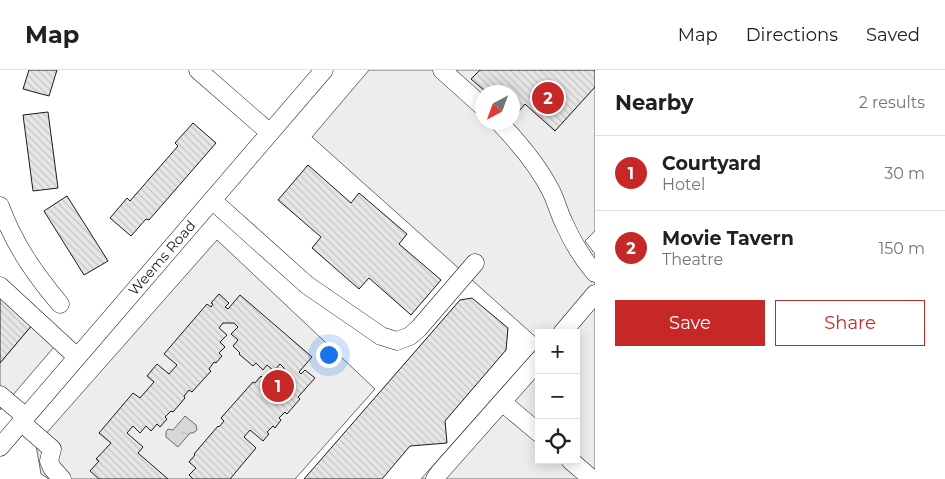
<!DOCTYPE html>
<meta charset="utf-8">
<style>
:root{--surface:#fff;--page:#f6f6f6;--text:#202124;--muted:#757577;--line:#e0e0e0;--accent:#c62828}
body{margin:0;font-family:Montserrat,sans-serif;background:var(--page);color:var(--text)}
.controls{position:absolute;right:15px;bottom:15px;display:grid;overflow:hidden;border-radius:0px;box-shadow:0 2px 12px #0003}
.controls button{width:45px;height:45px;display:grid;place-items:center;padding:0;border:0;border-bottom:1px solid var(--line);background:var(--surface);color:var(--text);font:25px sans-serif}
.compass{position:absolute;left:475px;top:15px;width:45px;height:45px;border-radius:50%;background:var(--surface);box-shadow:0 2px 12px #0003;rotate:221deg}
.you{position:absolute;left:328px;top:284px;width:18px;height:18px;margin:-12px;border:4px solid #fff;border-radius:50%;background:#1a73e8;box-shadow:0 0 0 8px #1a73e833}
.badge{display:grid;place-items:center;width:32px;height:32px;border-radius:50%;background:var(--accent);color:#fff;font-size:16px;font-weight:700}
.pin{position:absolute;translate:-50% -50%;border:2px solid #fff;box-shadow:0 1px 5px #0006}
.list{margin:0;padding:0;list-style:none}
h2{display:flex;justify-content:space-between;align-items:center;height:65px;margin:0;padding:0 20px;font-size:21px}
h2 small{font-size:16px;font-weight:400;color:var(--muted)}
.list li{display:grid;grid-template-columns:32px 1fr auto;gap:15px;align-items:center;box-sizing:border-box;height:75px;padding:0 20px;border-top:1px solid var(--line)}
.list b{display:block;font-size:19px;white-space:nowrap}
.list p{margin:0;font-size:16px;white-space:nowrap;color:var(--muted)}
.list em{font-size:16px;font-style:normal;color:var(--muted)}
.actions{display:flex;gap:10px;padding:15px 20px}
.actions a{flex:1;padding:11px 0;border:1px solid var(--accent);border-radius:0px;text-align:center;font-size:18px;color:var(--accent)}
.actions .main{background:var(--accent);color:#fff}
.icon{flex:none;width:28px;height:28px;fill:none;stroke:currentColor;stroke-width:2;stroke-linecap:round;stroke-linejoin:round}
.map{position:relative;flex:none;width:595px;height:409px;overflow:hidden}
header{display:flex;align-items:center;gap:30px;box-sizing:border-box;height:70px;padding:0 25px;background:var(--surface);border-bottom:1px solid var(--line)}
header strong{font-size:24px}
nav{display:flex;gap:28px;margin-inline-start:auto;font-size:18px}
main{display:flex}
aside{flex:1;background:var(--surface)}
.map>svg:first-child{display:block}
.built{fill:#ededed;stroke:#6a6a6a;fill-rule:evenodd}
.water{fill:url(#water-ripples);stroke:#6a6a6a}
.building{fill:url(#building-back-hatch);stroke:#1a1a1a}
.lines{fill:none;stroke-linecap:round;stroke-linejoin:round}
.minor-casing{stroke:#1a1a1a;stroke-width:19}
.minor{stroke:#fff;stroke-width:18}
.labels{text-anchor:middle;dominant-baseline:central;stroke-width:4;stroke-linejoin:round;paint-order:stroke}
.street-label{font-size:14px;fill:#1a1a1a;stroke:#fff}
</style>
<header>
<strong>Map</strong>
<nav><a>Map</a><a>Directions</a><a>Saved</a></nav>
</header>
<main>
<div class="map">
<svg width="595" height="409" viewBox="0 0 595 409">
<defs>
<pattern id="water-ripples" width="26" height="14" patternUnits="userSpaceOnUse" patternTransform="scale(1.25)"><rect width="26" height="14" fill="#d7d7d7"/><path d="M2 4q2-2 4 0t4 0M15 11q2-2 4 0t4 0" fill="none" stroke="#b8b8b8"/></pattern>
<pattern id="building-back-hatch" width="6" height="6" patternUnits="userSpaceOnUse" patternTransform="scale(1.25)"><rect width="6" height="6" fill="#e6e6e6"/><path d="M-1 5l2 2M0 0l6 6M5-1l2 2" fill="none" stroke="#c5c5c5"/></pattern>
</defs>
<rect width="100%" height="100%" fill="#fff"/>
<!-- built -->
<g class="built">
<path d="M 369,0 L 595,0 L 595,161 L 585,171 L 595,184 L 595,409 L 421,409 L 539,276 L 539,390 L 576,390 L 576,263 L 539,263 L 539,270 L 312,67 ZM 482,22 L 512,22 L 512,52 L 482,52 Z"/>
<polygon points="217,170 375,319 295,409 49,409 41,404 36,375"/>
<polygon points="33,254 54,277 0,340 0,293"/>
</g>
<!-- water -->
<polygon class="water" points="185,346 196,355 197,360 193,363 190,363 178,377 166,367 166,362 168,359 173,360"/>
<!-- building -->
<g class="building">
<polygon points="29,0 57,0 49,26 23,19"/>
<polygon points="480,0 595,0 595,17 555,61 525,34 514,47 512,46 512,22 486,22 471,9"/>
<polygon points="48,42 58,118 33,121 23,45"/>
<polygon points="193,53 216,73 149,150 146,149 131,166 110,148 127,128 130,131 178,76 175,73"/>
<polygon points="308,95 351,133 359,123 407,164 399,174 441,210 411,245 369,208 359,219 312,178 321,167 278,130"/>
<polygon points="67,126 108,191 84,205 44,141"/>
<polygon points="219,224 229,233 225,237 228,239 240,225 312,287 299,302 301,304 305,300 315,308 298,327 300,329 287,344 285,342 279,348 281,350 275,358 273,356 267,362 269,364 263,371 250,360 244,367 256,378 230,409 193,409 189,405 196,398 189,392 195,385 194,384 218,356 219,357 224,351 221,348 253,312 255,313 261,306 268,313 274,306 281,312 285,309 284,298 280,294 274,301 267,295 263,300 256,293 253,296 239,284 240,283 233,276 238,270 231,264 238,257 234,253 223,253 219,258 227,265 220,272 225,277 219,283 222,286 216,293 214,292 209,299 211,301 192,322 189,320 184,326 185,328 173,342 171,341 165,347 167,349 160,357 157,354 151,361 146,356 140,363 133,356 127,363 143,377 138,383 168,409 99,409 90,401 99,391 96,389 111,373 99,363 133,323 140,328 154,312 147,306 157,294 169,304 177,295 164,284 207,234 211,237 213,234 211,233"/>
<polygon points="0,225 33,254 0,293"/>
<polygon points="472,228 508,258 506,280 445,351 447,373 410,376 382,409 304,409 460,230"/>
</g>
<g class="lines">
<!-- minor casing -->
<g class="minor-casing">
<g id="minor">
<polyline points="198,0 270,63"/>
<polyline points="442,0 482,36"/>
<path d="M 499,52 C 519,73 538,95 551,121 C 556,131 559,143 564,153 C 572,171 582,188 595,203"/>
<polyline points="212,130 307,215 381,266 397,271 410,266 419,258 475,193"/>
<path d="M 0,136 C 14,174 34,203 60,234"/>
<polyline points="0,216 77,287"/>
<polyline points="562,263 595,224"/>
<polyline points="0,325 26,347"/>
<polyline points="502,332 539,363"/>
<polyline points="21,352 52,379 49,391 52,398 62,409"/>
<polyline points="0,377 324,0"/>
<polyline points="570,390 592,409"/>
<polyline points="435,409 440,402 539,290"/>
</g>
</g>
<!-- minor -->
<use href="#minor" class="minor"/>
</g>
<g class="labels">
<!-- street labels -->
<g class="street-label">
<text transform="translate(162 188) rotate(-49)">Weems Road</text>
</g>
</g>
</svg>
<div class="controls">
<button>+</button>
<button>−</button>
<button><svg class="icon" aria-label="locate" viewBox="0 0 24 24"><circle cx="12" cy="12" r="6"/><path d="M12 2v4M12 18v4M2 12h4M18 12h4"/></svg></button>
</div>
<svg class="compass" viewBox="-18 -18 36 36"><path d="M0-13l5 13h-10z" fill="#e53935"/><path d="M0 13l5-13h-10z" fill="#757577"/></svg>
<div class="you"></div>
<div class="pin badge" style="left:278px;top:316px">1</div>
<div class="pin badge" style="left:548px;top:28px">2</div>
</div>
<aside>
<h2>Nearby<small>2 results</small></h2>
<ul class="list">
<li><span class="badge">1</span><div><b>Courtyard</b><p>Hotel</p></div><em>30 m</em></li>
<li><span class="badge">2</span><div><b>Movie Tavern</b><p>Theatre</p></div><em>150 m</em></li>
</ul>
<div class="actions"><a class="main">Save</a><a>Share</a></div>
</aside>
</main>
